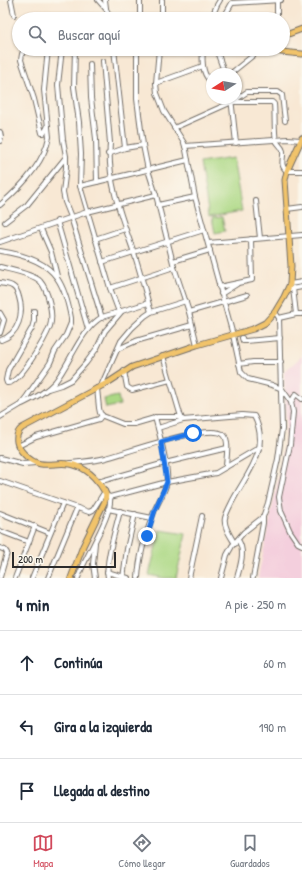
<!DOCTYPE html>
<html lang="es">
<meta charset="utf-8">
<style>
:root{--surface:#fff;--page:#f2f2f3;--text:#1f2937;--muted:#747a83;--line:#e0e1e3;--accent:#d1495b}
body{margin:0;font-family:"Patrick Hand",sans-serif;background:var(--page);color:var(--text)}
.compass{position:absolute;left:206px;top:68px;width:36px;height:36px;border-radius:50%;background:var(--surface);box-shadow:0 1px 3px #0004;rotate:259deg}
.scale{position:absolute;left:12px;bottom:10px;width:104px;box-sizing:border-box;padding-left:4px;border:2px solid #2b2b2b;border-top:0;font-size:11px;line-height:14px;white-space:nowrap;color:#2b2b2b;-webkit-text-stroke:3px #fbf7ec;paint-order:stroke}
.stop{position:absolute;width:12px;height:12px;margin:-9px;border:3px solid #1a73e8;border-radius:50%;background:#fff}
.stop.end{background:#1a73e8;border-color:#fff;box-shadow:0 1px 4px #0008}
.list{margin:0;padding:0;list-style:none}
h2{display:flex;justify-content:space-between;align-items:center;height:52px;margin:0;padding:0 16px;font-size:17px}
h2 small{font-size:13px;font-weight:400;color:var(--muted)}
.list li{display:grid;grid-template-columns:26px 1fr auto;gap:12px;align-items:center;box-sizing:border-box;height:64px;padding:0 16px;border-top:1px solid var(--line)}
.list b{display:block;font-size:15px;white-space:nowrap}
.list em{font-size:13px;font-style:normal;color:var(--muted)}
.icon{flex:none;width:22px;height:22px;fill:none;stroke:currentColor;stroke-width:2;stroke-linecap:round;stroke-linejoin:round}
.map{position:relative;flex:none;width:302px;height:578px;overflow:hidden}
.search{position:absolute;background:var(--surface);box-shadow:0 1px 3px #0004;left:12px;right:12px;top:12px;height:44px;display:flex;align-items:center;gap:10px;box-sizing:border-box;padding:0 14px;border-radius:22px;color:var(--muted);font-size:15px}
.sheet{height:244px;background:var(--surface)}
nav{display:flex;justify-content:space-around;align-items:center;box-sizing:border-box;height:56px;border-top:1px solid var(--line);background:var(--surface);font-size:11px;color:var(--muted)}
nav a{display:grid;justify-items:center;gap:2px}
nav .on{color:var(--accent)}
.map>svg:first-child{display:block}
.built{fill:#f4cfdd}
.green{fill:#acd884;stroke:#6c8258}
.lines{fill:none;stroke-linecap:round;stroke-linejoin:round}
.minor-casing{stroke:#736d66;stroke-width:6}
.major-casing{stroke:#736d66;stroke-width:7}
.minor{stroke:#fff;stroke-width:4}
.major{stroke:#f1c36a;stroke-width:5}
.route{stroke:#1a73e8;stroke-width:5}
</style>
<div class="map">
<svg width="302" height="578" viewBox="0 0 302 578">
<rect width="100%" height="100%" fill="#fbf7ec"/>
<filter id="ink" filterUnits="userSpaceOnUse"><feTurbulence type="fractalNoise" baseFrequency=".025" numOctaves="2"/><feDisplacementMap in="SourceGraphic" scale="8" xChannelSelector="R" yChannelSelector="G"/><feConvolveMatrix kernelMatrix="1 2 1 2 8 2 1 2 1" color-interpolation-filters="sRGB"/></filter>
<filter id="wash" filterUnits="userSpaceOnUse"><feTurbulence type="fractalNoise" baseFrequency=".012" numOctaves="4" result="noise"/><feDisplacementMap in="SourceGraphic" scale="16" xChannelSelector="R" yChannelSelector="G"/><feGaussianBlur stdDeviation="0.9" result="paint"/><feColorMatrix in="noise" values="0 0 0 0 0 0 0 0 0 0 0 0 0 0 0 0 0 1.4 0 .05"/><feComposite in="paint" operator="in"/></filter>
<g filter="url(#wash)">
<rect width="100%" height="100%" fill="#f8e8d4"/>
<!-- built -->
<polygon class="built" points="302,356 302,578 258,578 279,474 285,441 286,422 284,372"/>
<!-- green -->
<g class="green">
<polygon points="233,158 242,211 209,217 200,163"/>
<polygon points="222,217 225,231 215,233 212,218"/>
<polygon points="118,396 120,405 106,408 104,399"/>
<polygon points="160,530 186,534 176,578 164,578 149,575"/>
</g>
</g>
<g filter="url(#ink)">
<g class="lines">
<!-- minor casing -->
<g class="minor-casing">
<g id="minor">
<polyline points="11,0 14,15"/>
<polyline points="98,0 106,9 111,19"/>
<polyline points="105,0 106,8"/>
<polyline points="277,0 277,19"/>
<polyline points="140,19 140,0"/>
<polyline points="162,19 162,0"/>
<polyline points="211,19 217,5 220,0"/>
<polyline points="223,19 232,3 281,0"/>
<polyline points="62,49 58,85 63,140 66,156 66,168 63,192 65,202 71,217 102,318"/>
<polyline points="75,49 74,87 79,122 81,154 80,186 110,288 119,312"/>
<polyline points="114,49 125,148"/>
<polyline points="137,49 137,99 143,145 148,170 156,195 174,267 189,312 197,345"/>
<polyline points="159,49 156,83 157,93 164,111 184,143 186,150 195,197 233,335 241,372 248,379 272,385 282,389 291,402 293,412 290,445 279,497 281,511 290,531 298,543 302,545"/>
<path d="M 203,49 C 202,59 202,76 212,82"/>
<polyline points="216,49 225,74"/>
<polyline points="24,50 22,54 21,60 34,99 42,133 44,133 48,126"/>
<path d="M 103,61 L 110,143 C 107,180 121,216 133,250 C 140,270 145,291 151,312"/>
<polyline points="90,64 91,98 96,139 97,182"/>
<polyline points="230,74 261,49"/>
<polyline points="156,83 203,66"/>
<polyline points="231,98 236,143"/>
<polyline points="232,102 247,92 278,92 282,95 285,121"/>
<path d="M 174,128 L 232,102 L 272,102 L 274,104 C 275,112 274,134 276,140 C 277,144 282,146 283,151 C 284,159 279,165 287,171 L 302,171"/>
<polyline points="0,132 1,137 0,141"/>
<polyline points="185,146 288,139 301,140"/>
<polyline points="108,154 125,148 143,145"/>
<polyline points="80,186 188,160"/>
<polyline points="256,201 260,238"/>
<path d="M 0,205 C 20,188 44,164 49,137 L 44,90 L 48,49"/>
<polyline points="158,205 195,197"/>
<polyline points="287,209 302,207"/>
<polyline points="57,221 88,329"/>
<polyline points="5,222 27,205 66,157"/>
<polyline points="41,229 51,252 57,276"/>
<polyline points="95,239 125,229"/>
<polyline points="0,242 87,212 156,195"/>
<polyline points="208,243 302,235"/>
<path d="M 0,251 C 20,254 45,260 57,278 C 64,288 69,307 71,318 L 71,323 L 66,335 L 55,351 L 50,363 L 27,396 L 20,405 L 0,417"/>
<polyline points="173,261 210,250"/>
<polyline points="102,262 204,230"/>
<path d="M 0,267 C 11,270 33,274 40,281 C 48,290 54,315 50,326 C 46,337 19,385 7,383 L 6,380 L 8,370 L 32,328 L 34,321 L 34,311"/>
<path d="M 0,283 C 4,284 9,284 12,286 C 16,288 18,293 19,297 C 24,313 19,334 1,340"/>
<polyline points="290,284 302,282"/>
<polyline points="219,287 252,280 251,239"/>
<polyline points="110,288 174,267"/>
<polyline points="293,288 296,314"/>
<polyline points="291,289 302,287"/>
<polyline points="221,294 237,284"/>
<polyline points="189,312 247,295"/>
<polyline points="0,313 4,320 0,333"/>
<polyline points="279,318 296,314 302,314"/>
<polyline points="242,338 243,341 245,341 280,338"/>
<polyline points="118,349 136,341 192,325"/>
<polyline points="163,356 181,417"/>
<polyline points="239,364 253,362 281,362"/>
<polyline points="124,371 127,387 132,390 170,380"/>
<polyline points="101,386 121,341 132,328 145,316 151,312 186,301"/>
<polyline points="97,388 99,408 100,413 103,416 123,424 134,424 158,417 181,417 183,420"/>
<polyline points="48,389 61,385 71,380 86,363 97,348 105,331 122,311"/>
<polyline points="291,402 296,394 302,399"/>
<path d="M 22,404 C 34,398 45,393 55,382 C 71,362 80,330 102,317 L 148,303"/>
<path d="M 158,428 L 183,420 L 242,415 L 254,416 C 272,450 245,475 231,504 C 229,508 226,514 225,518 C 223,526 231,537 235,544"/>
<polyline points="18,446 36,437 99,419 102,415"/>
<polyline points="0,458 23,464 36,463"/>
<path d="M 70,463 C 82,462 95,461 106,458 C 125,453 211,422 224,435 C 230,441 226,459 226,467"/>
<polyline points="0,481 89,512 93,510 105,491"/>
<polyline points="98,482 165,463 227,448"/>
<polyline points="106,495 110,497 167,482 216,473 260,447"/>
<polyline points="108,509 152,518"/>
<polyline points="0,513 50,533"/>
<polyline points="0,531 29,542"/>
<polyline points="0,548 5,550 7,553 0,577"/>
<polyline points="107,572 128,578"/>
<polyline points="15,578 35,526"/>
<polyline points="32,578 63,503"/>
<polyline points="48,578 77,508"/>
<path d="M 78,578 C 84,558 113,515 110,497"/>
<polyline points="95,578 93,564 95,543"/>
<path d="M 108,578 C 105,562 116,528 120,511"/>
<polyline points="123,578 127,549 135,514"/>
<path d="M 138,578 C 139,555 147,530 155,509 C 159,501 166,490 167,481 C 169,467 159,433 155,417"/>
<polyline points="189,578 202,516"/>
<polyline points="221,578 227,555 232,546 244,532 263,517 268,503 278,459 282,429 279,318 275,312"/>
<path d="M 237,578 C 240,566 246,551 238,540"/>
<polyline points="253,578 263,523 263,517"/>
</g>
</g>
<!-- major casing -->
<g class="major-casing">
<g id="major">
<polyline points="283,36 302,29"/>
<polyline points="276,49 281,52 302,54"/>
<path d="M 71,578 L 83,546 L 105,501 L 106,494 C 100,482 89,470 77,466 C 58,458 42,473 25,455 C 21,451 18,447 17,442 C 16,436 17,432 22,428 L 109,382 L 132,367 L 197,345 L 253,329 L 265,323 L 275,312 L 284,297 L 290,284 L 291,266 L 285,180 L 287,171 L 302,138"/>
</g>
</g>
<!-- minor -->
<use href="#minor" class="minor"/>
<!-- major -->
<use href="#major" class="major"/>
</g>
</g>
<g class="lines" filter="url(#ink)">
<!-- route -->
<polyline class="route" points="147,536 155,510 167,482 161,442 193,433"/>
</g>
</svg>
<svg class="compass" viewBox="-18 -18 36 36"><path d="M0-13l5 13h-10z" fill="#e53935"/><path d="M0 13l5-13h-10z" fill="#747a83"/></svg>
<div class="scale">200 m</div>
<div class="stop" style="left:193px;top:433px"></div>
<div class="stop end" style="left:147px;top:536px"></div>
<div class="search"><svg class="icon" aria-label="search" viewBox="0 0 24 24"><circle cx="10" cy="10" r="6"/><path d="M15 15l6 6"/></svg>Buscar aquí</div>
</div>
<section class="sheet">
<h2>4 min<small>A pie · 250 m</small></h2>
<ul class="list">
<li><svg class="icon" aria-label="ahead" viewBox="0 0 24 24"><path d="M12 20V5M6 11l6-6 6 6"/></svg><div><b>Continúa</b></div><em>60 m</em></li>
<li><svg class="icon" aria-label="left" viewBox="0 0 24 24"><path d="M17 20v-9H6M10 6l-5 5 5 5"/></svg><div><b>Gira a la izquierda</b></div><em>190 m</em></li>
<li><svg class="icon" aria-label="arrive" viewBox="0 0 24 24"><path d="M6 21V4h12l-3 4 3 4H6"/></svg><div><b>Llegada al destino</b></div></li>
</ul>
</section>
<nav>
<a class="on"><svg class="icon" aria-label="map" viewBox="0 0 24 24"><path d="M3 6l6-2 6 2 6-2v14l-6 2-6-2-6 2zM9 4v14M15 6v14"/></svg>Mapa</a>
<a><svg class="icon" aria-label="directions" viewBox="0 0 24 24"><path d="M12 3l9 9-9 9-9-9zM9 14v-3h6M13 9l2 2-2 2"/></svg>Cómo llegar</a>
<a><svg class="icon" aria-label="saved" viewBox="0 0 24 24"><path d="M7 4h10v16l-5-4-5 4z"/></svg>Guardados</a>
</nav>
